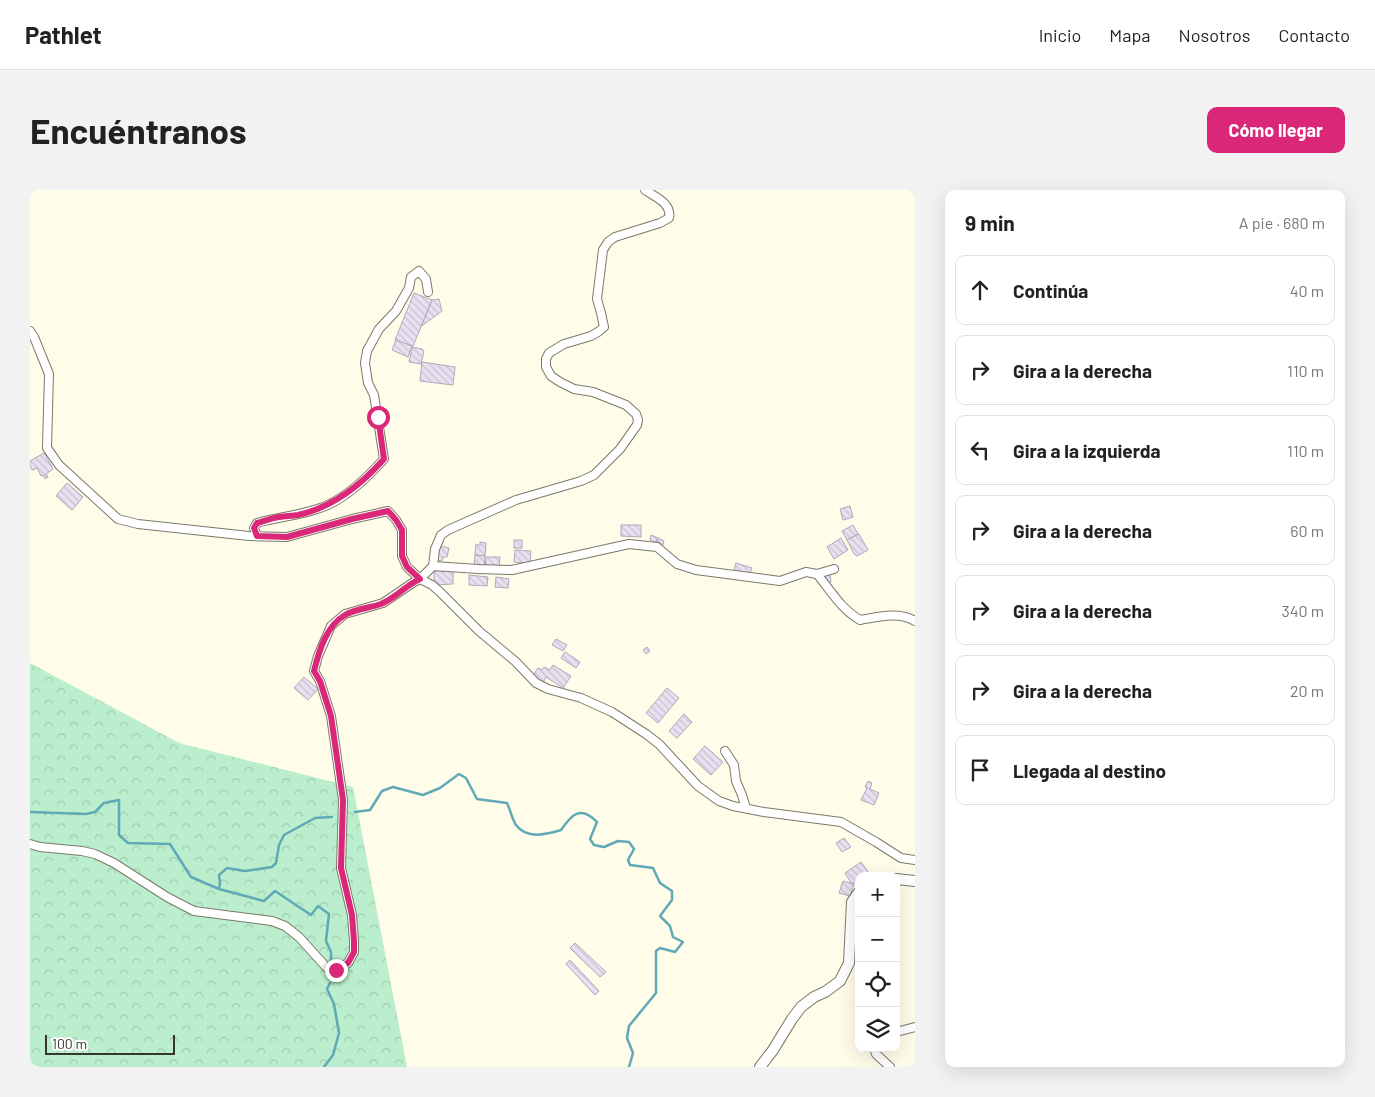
<!DOCTYPE html>
<html lang="es">
<meta charset="utf-8">
<style>
:root{--surface:#fff;--page:#f2f2f2;--text:#222;--muted:#767676;--line:#e0e0e0;--accent:#db2777}
body{margin:0;font-family:Barlow,sans-serif;background:var(--page);color:var(--text)}
.controls{position:absolute;right:15px;bottom:15px;display:grid;overflow:hidden;border-radius:10px;box-shadow:0 5px 20px #0002}
.controls button{width:45px;height:45px;display:grid;place-items:center;padding:0;border:0;border-bottom:1px solid var(--line);background:var(--surface);color:var(--text);font:25px sans-serif}
.scale{position:absolute;left:15px;bottom:12px;width:130px;box-sizing:border-box;padding-left:5px;border:2px solid #36352e;border-top:0;font-size:14px;line-height:18px;white-space:nowrap;color:#36352e;-webkit-text-stroke:4px #fff;paint-order:stroke}
.stop{position:absolute;width:15px;height:15px;margin:-11px;border:4px solid #db2777;border-radius:50%;background:#fff}
.stop.end{background:#db2777;border-color:#fff;box-shadow:0 1px 5px #0008}
.list{margin:0;padding:0;list-style:none}
h2{display:flex;justify-content:space-between;align-items:center;height:65px;margin:0;padding:0 20px;font-size:21px}
h2 small{font-size:16px;font-weight:400;color:var(--muted)}
.list li{display:grid;grid-template-columns:32px 1fr auto;gap:15px;align-items:center;box-sizing:border-box;height:70px;margin:0 10px 10px;padding:0 10px;border:1px solid var(--line);border-radius:10px}
.list b{display:block;font-size:19px;white-space:nowrap}
.list em{font-size:16px;font-style:normal;color:var(--muted)}
.icon{flex:none;width:28px;height:28px;fill:none;stroke:currentColor;stroke-width:2;stroke-linecap:round;stroke-linejoin:round}
.map{position:relative;flex:none;width:885px;height:877px;overflow:hidden;border-radius:10px}
header{display:flex;align-items:center;gap:30px;box-sizing:border-box;height:70px;padding:0 25px;background:var(--surface);border-bottom:1px solid var(--line)}
header strong{font-size:24px}
nav{display:flex;gap:28px;margin-inline-start:auto;font-size:18px}
.intro{display:flex;align-items:center;justify-content:space-between;box-sizing:border-box;height:120px;padding:0 30px}
h1{margin:0;font-size:35px}
.button{padding:12px 22px;border-radius:10px;background:var(--accent);color:#fff;font-size:18px;font-weight:700}
main{display:flex;gap:30px;padding:0 30px}
aside{flex:1;background:var(--surface);border-radius:10px;box-shadow:0 5px 20px #0002}
.map>svg:first-child{display:block}
.forest{fill:url(#forest-crowns)}
.lines{fill:none;stroke-linecap:round;stroke-linejoin:round}
.stream{stroke:#60a9b7;stroke-width:2.5}
.building{fill:url(#building-back-hatch);stroke:#b0a8b8}
.minor-casing{stroke:#7c796a;stroke-width:10}
.tertiary-casing{stroke:#7c796a;stroke-width:12}
.minor{stroke:#fff;stroke-width:8}
.tertiary{stroke:#fff;stroke-width:10}
.route{stroke:#db2777;stroke-width:6}
</style>
<header>
<strong>Pathlet</strong>
<nav><a>Inicio</a><a>Mapa</a><a>Nosotros</a><a>Contacto</a></nav>
</header>
<div class="intro"><h1>Encuéntranos</h1><a class="button">Cómo llegar</a></div>
<main>
<div class="map">
<svg width="885" height="877" viewBox="0 0 885 877">
<defs>
<pattern id="forest-crowns" width="20" height="18" patternUnits="userSpaceOnUse" patternTransform="scale(1.25)"><rect width="20" height="18" fill="#baeecc"/><path d="M2 6a3 3 0 1 1 6 0M12 15a3 3 0 1 1 6 0" fill="none" stroke="#a0cdb0"/></pattern>
<pattern id="building-back-hatch" width="6" height="6" patternUnits="userSpaceOnUse" patternTransform="scale(1.25)"><rect width="6" height="6" fill="#e9e1f1"/><path d="M-1 5l2 2M0 0l6 6M5-1l2 2" fill="none" stroke="#c8c2cf"/></pattern>
</defs>
<rect width="100%" height="100%" fill="#fffcea"/>
<!-- forest -->
<polygon class="forest" points="0,473 149,553 323,597 377,877 0,877"/>
<g class="lines">
<!-- stream -->
<g class="stream">
<polyline points="0,622 56,624 65,622 74,613 89,610 89,645 98,653 140,654 161,687 189,699 234,711 245,701 281,725 288,716 299,724 296,751 301,762 301,777"/>
<path d="M 325,622 L 340,620 L 352,601 L 363,597 L 393,605 L 410,598 L 429,584 L 436,588 L 447,609 L 477,613 C 480,619 482,629 486,635 C 497,650 517,644 531,640 C 542,624 551,615 567,632 L 560,649 L 564,655 L 574,657 L 588,651 L 599,652 L 604,659 L 598,670 L 600,675 L 623,678 L 630,693 L 642,701 L 642,710 L 630,726 L 640,736 L 643,747 L 653,752 L 645,762 L 630,758 L 626,761 L 626,803 L 599,836 L 597,848 L 603,863 L 599,877"/>
<polyline points="189,699 190,693 189,685 197,678 215,681 242,677 246,673 249,655 254,645 285,628 302,627"/>
<polyline points="294,877 303,865 309,843 304,814 297,799 300,793"/>
</g>
</g>
<!-- building -->
<g class="building">
<polygon points="384,103 402,110 383,156 365,150"/>
<polygon points="409,109 412,121 393,135 392,135 402,110"/>
<polygon points="366,150 382,156 378,167 362,160"/>
<polygon points="382,157 392,159 394,161 391,174 379,172"/>
<polygon points="392,172 425,177 423,195 390,191"/>
<polygon points="14,263 23,279 16,284 18,287 15,289 13,285 11,286 7,278 2,280 0,276 0,271"/>
<polygon points="37,293 53,307 42,320 26,306"/>
<polygon points="820,316 823,327 813,330 810,319"/>
<polygon points="591,335 611,335 611,347 591,346"/>
<polygon points="823,335 828,344 817,350 812,341"/>
<polygon points="829,344 838,360 827,366 824,364 817,350"/>
<polygon points="621,345 628,348 626,352 620,350"/>
<polygon points="628,348 634,351 633,355 627,352"/>
<polygon points="811,348 818,360 804,369 797,357"/>
<rect x="484" y="350" width="8" height="8"/>
<polygon points="450,352 456,353 455,366 445,365 446,354 450,356"/>
<polygon points="410,356 419,358 417,367 413,367 412,371 407,370"/>
<polygon points="485,360 501,361 500,373 484,372"/>
<polygon points="445,365 455,366 454,378 444,377"/>
<polygon points="456,367 470,367 469,379 455,379"/>
<polygon points="706,373 722,378 720,384 704,380"/>
<polygon points="408,378 423,378 423,394 404,395 404,381 408,381"/>
<polygon points="439,385 458,387 457,396 439,395"/>
<polygon points="800,385 801,392 796,393 795,386"/>
<polygon points="466,387 479,389 478,398 465,397"/>
<polygon points="526,449 537,455 533,461 522,455"/>
<polygon points="617,457 620,461 616,464 613,460"/>
<polygon points="535,462 550,472 546,478 531,468"/>
<polygon points="523,475 541,486 533,498 516,487 513,493 502,487 508,478 512,480 514,477 520,480"/>
<polygon points="274,487 288,499 278,510 264,498"/>
<polygon points="637,498 649,508 628,533 616,523"/>
<polygon points="654,524 662,532 647,548 639,541"/>
<polygon points="675,556 693,572 681,585 663,569"/>
<polygon points="838,591 842,593 840,599 849,603 844,615 831,610 837,598 835,597"/>
<polygon points="814,648 821,657 812,662 806,653"/>
<polygon points="831,672 839,683 835,686 829,686 829,690 822,694 815,683"/>
<polygon points="813,691 824,694 820,706 809,703"/>
<polygon points="545,753 576,782 570,787 540,758"/>
<polygon points="540,770 569,801 565,805 536,774"/>
</g>
<g class="lines">
<!-- minor casing -->
<g class="minor-casing">
<g id="minor">
<path d="M 0,141 L 4,147 L 19,184 L 17,258 L 29,275 L 88,329 L 108,334 L 219,346 L 257,347 L 322,329 L 358,321 L 366,330 L 372,340 L 372,366 L 377,377 L 390,389 L 403,376 L 405,359 L 411,345 L 418,340 L 486,310 L 551,291 L 564,285 L 590,259 L 607,235 L 608,230 L 606,224 L 596,215 L 563,202 L 544,199 L 530,192 L 521,186 L 516,177 L 516,169 L 519,163 L 534,154 L 561,146 L 568,142 L 574,137 L 571,123 L 567,109 L 573,60 L 578,52 L 585,47 L 630,33 L 639,28 C 642,13 625,7 615,0"/>
<path d="M 227,346 L 224,338 L 227,333 C 247,327 267,326 287,319 C 312,312 337,288 354,269 L 344,205 L 338,193 L 335,173 L 337,161 L 349,139 L 366,121 L 379,98 L 381,87 L 389,81 L 396,89 L 398,102"/>
<polyline points="403,376 448,379 482,380 599,354 627,357 647,374 666,380 750,391 776,382 787,384 804,379"/>
<path d="M 787,384 C 801,401 811,419 830,430 C 848,427 869,421 885,431"/>
<polyline points="695,561 704,575 706,591 712,605 716,618"/>
<polyline points="0,654 10,657 52,661 65,664 84,673 137,707 164,721 242,731 255,736 269,747 297,778 306,780 318,773 324,762 324,751 322,725 311,678 313,610 301,526 290,491 284,481 288,466 301,436 315,424 353,413 384,392 390,389 402,395 410,402 449,441 486,472 506,493 518,499 551,508 582,522 616,544 629,554 668,596 689,611 703,616 734,622 811,632 846,652 871,668 885,670"/>
<polyline points="866,842 885,837"/>
<polyline points="844,858 846,864 860,877"/>
</g>
</g>
<!-- tertiary casing -->
<g class="tertiary-casing">
<g id="tertiary">
<polyline points="866,689 885,691"/>
<polyline points="730,877 743,860 762,829 771,817 784,807 795,802 810,791 819,773 822,712 829,702"/>
</g>
</g>
<!-- minor -->
<use href="#minor" class="minor"/>
<!-- tertiary -->
<use href="#tertiary" class="tertiary"/>
</g>
<g class="lines">
<!-- route -->
<path class="route" d="M 306,780 L 318,773 L 324,762 L 324,751 L 322,725 L 311,678 L 313,610 L 301,526 L 290,491 L 284,481 C 289,461 296,436 315,425 C 325,419 340,418 351,414 C 366,408 376,395 390,389 L 377,377 L 372,366 L 372,340 L 366,330 L 358,321 L 322,329 L 257,347 L 227,346 L 224,338 L 227,333 C 234,331 242,328 249,327 C 256,326 262,326 268,325 C 304,317 331,295 354,269 L 348,227"/>
</g>
</svg>
<div class="controls">
<button>+</button>
<button>−</button>
<button><svg class="icon" aria-label="locate" viewBox="0 0 24 24"><circle cx="12" cy="12" r="6"/><path d="M12 2v4M12 18v4M2 12h4M18 12h4"/></svg></button>
<button><svg class="icon" aria-label="layers" viewBox="0 0 24 24"><path d="M12 4l9 5-9 5-9-5zM3 14l9 5 9-5"/></svg></button>
</div>
<div class="scale">100 m</div>
<div class="stop" style="left:348px;top:227px"></div>
<div class="stop end" style="left:306px;top:780px"></div>
</div>
<aside>
<h2>9 min<small>A pie · 680 m</small></h2>
<ul class="list">
<li><svg class="icon" aria-label="ahead" viewBox="0 0 24 24"><path d="M12 20V5M6 11l6-6 6 6"/></svg><div><b>Continúa</b></div><em>40 m</em></li>
<li><svg class="icon" aria-label="right" viewBox="0 0 24 24"><path d="M7 20v-9h11M14 6l5 5-5 5"/></svg><div><b>Gira a la derecha</b></div><em>110 m</em></li>
<li><svg class="icon" aria-label="left" viewBox="0 0 24 24"><path d="M17 20v-9H6M10 6l-5 5 5 5"/></svg><div><b>Gira a la izquierda</b></div><em>110 m</em></li>
<li><svg class="icon" aria-label="right" viewBox="0 0 24 24"><path d="M7 20v-9h11M14 6l5 5-5 5"/></svg><div><b>Gira a la derecha</b></div><em>60 m</em></li>
<li><svg class="icon" aria-label="right" viewBox="0 0 24 24"><path d="M7 20v-9h11M14 6l5 5-5 5"/></svg><div><b>Gira a la derecha</b></div><em>340 m</em></li>
<li><svg class="icon" aria-label="right" viewBox="0 0 24 24"><path d="M7 20v-9h11M14 6l5 5-5 5"/></svg><div><b>Gira a la derecha</b></div><em>20 m</em></li>
<li><svg class="icon" aria-label="arrive" viewBox="0 0 24 24"><path d="M6 21V4h12l-3 4 3 4H6"/></svg><div><b>Llegada al destino</b></div></li>
</ul>
</aside>
</main>
